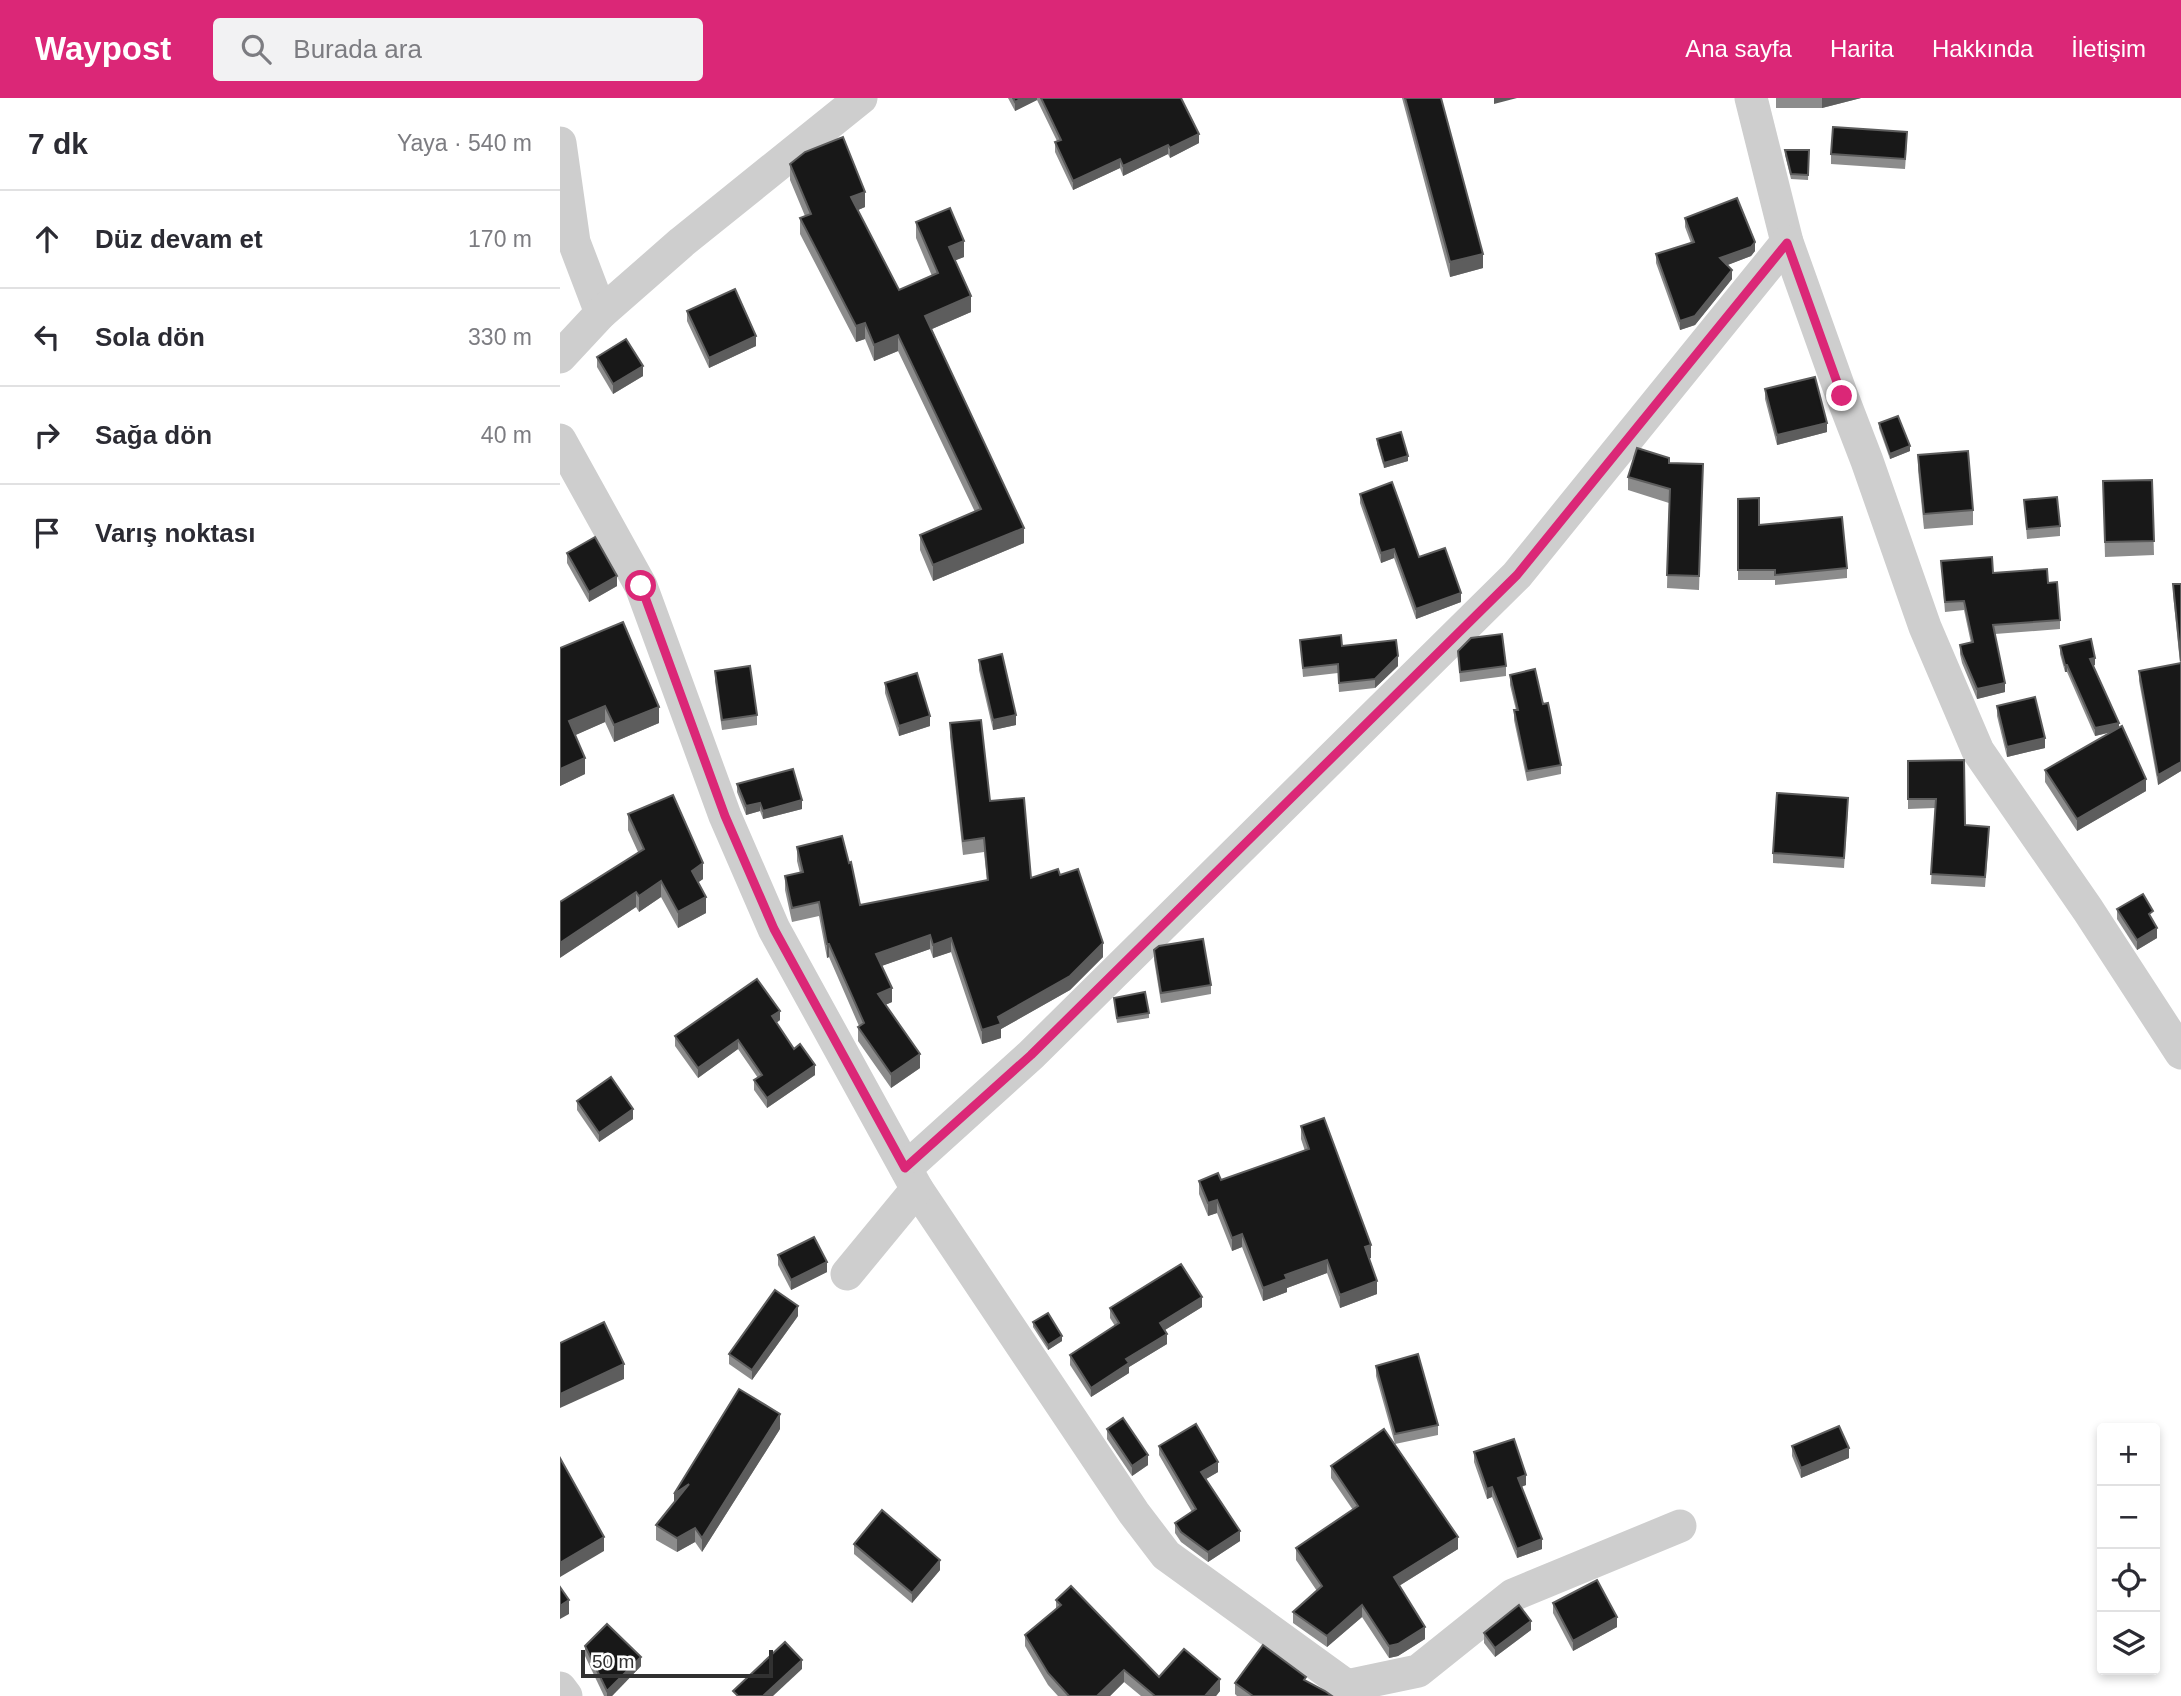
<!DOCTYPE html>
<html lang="tr">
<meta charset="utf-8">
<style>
:root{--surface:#fff;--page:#f2f2f3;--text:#2b2b33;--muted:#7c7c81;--line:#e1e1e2;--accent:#db2777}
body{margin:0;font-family:Helvetica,sans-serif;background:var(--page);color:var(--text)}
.controls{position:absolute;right:21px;bottom:21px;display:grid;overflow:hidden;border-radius:7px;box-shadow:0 4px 10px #0003}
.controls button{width:63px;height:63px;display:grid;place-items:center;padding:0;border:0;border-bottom:2px solid var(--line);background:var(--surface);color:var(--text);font:35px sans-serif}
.scale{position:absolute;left:21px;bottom:18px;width:192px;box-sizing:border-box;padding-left:7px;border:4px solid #313131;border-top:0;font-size:19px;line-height:24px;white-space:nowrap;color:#313131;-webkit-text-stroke:5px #fff;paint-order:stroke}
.stop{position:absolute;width:21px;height:21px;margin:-16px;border:5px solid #db2777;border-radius:50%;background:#fff}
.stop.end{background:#db2777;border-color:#fff;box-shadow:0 2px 7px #0008}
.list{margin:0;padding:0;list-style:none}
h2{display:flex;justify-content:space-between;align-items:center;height:91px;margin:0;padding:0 28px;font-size:30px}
h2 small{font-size:23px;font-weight:400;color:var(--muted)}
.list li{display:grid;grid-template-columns:46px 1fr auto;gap:21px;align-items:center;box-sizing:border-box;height:98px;padding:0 28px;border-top:2px solid var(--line)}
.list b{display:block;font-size:26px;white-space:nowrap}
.list em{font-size:23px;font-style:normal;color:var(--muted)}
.icon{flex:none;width:38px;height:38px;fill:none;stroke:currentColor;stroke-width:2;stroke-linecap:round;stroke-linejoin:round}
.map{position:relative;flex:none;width:1621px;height:1598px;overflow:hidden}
header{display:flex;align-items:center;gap:42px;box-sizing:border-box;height:98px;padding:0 35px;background:var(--accent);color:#fff}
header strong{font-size:33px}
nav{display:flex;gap:38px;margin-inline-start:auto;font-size:24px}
.search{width:490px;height:63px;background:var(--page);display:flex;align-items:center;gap:18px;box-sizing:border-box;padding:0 24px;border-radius:7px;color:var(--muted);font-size:26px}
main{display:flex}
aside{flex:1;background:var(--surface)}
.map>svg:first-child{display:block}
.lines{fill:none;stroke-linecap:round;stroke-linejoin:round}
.minor{stroke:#cecece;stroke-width:33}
.wall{fill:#8c8c8c}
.shaded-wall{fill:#5d5d5d}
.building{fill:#181818;stroke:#5d5d5d;stroke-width:2}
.route{stroke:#db2777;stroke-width:9}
</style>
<header>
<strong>Waypost</strong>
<div class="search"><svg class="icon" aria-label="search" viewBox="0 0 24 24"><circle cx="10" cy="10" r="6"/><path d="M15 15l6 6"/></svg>Burada ara</div>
<nav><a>Ana sayfa</a><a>Harita</a><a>Hakkında</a><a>İletişim</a></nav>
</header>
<main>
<aside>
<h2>7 dk<small>Yaya · 540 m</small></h2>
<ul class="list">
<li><svg class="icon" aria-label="ahead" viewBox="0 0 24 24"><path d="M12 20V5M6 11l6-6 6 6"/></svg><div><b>Düz devam et</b></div><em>170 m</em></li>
<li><svg class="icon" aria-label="left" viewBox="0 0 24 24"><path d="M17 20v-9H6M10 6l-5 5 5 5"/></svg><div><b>Sola dön</b></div><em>330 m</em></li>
<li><svg class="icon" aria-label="right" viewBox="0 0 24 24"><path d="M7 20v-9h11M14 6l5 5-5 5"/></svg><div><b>Sağa dön</b></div><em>40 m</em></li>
<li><svg class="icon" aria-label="arrive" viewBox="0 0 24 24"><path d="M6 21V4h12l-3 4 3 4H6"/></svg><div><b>Varış noktası</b></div></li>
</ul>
</aside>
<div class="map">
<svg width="1621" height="1598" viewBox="0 0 1621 1598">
<rect width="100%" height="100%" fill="#fff"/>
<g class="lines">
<!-- minor -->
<g class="minor">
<polyline points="1191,0 1227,144 1282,298 1307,363 1365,529 1418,653 1528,812 1621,955"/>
<polyline points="0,45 14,144 41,215"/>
<polyline points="0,259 41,215 122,144 301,0"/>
<polyline points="0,342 81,488 165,718 214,831 357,1091 574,1415 606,1457 787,1588 858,1573 953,1497 1120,1428"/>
<polyline points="346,1070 471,957 957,477 1227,144"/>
<polyline points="287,1176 357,1091"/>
<polyline points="0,1590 6,1598"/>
</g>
</g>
<!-- wall -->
<g class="wall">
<polygon points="448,0 621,0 639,45 610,60 608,56 563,78 560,70 513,92 495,54 495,44 497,43 477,2 455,13"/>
<polygon points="842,0 881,0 923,170 890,179"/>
<polygon points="1216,0 1301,0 1262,10 1216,10"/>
<polygon points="1347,44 1345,71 1271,66 1271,56"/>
<polygon points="1225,52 1249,52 1248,82 1231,81 1225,57"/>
<polygon points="230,66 305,109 298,112 339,192 372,178 356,140 356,124 404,159 395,162 411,214 372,231 464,445 373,483 360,452 360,437 415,414 338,253 314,263 305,241 296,244 240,136 240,120 245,118 230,82"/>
<polygon points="1125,120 1195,153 1191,158 1167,167 1172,181 1135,227 1120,232 1096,165 1096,156 1131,145 1125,129"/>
<polygon points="127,213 196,248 149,270 127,223"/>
<polygon points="37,259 83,278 53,296 37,269"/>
<polygon points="1205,291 1267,334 1217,347 1205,301"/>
<polygon points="1319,325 1350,353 1330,361 1319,330"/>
<polygon points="817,341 848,363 824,370 817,346"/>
<polygon points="1358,357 1413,412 1413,427 1364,431 1358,372"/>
<polygon points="1109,365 1143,366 1139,492 1107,490 1109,405 1068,392 1068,379"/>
<polygon points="1592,382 1594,457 1545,459 1543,383"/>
<polygon points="800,396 859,459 901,504 856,521 834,460 821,465 800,405"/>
<polygon points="1178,401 1199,427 1287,470 1287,480 1215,487 1215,482 1178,482"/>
<polygon points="1464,402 1500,428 1500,438 1467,441"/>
<polygon points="7,455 57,488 29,504 7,465"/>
<polygon points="1381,463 1433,475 1488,485 1500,522 1500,531 1435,536 1445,594 1417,601 1402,565 1400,556 1400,547 1411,545 1404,512 1385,514"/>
<polygon points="1613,486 1621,486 1621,673 1598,687 1579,583 1579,573 1620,565 1613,496"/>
<polygon points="740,542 782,548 838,568 815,590 779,594 778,575 743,579"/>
<polygon points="1500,548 1535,567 1533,568 1586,693 1517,733 1485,684 1485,672 1552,634 1535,638 1507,574 1505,574 1500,556"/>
<polygon points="0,550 99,625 54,644 45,624 15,637 25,676 0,688"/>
<polygon points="898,553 946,568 946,578 900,584"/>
<polygon points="419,562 456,627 433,632 419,572"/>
<polygon points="155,573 197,617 197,627 162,632 155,583"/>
<polygon points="950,577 1001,667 1001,676 967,683 954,622 954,612 956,612 950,587"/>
<polygon points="325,585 370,628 339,638 325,595"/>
<polygon points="1437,608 1485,650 1447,659 1437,618"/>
<polygon points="390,625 471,780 500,777 543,859 510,892 441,931 441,940 422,946 391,854 373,860 370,851 321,868 332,904 325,907 360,970 331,990 298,943 298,929 299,928 269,859 267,860 259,818 232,824 225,792 225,778 240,775 237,763 237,749 300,807 427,783 424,754 403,757 390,639"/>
<polygon points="1348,663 1405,727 1429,739 1425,789 1371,786 1375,710 1348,711"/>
<polygon points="177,686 242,711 203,721 200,713 186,717 177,694"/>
<polygon points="1288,710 1284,770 1213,765 1213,755"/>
<polygon points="68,716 143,781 138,784 146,815 118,830 101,799 79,814 76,809 0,860 78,754 68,732"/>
<polygon points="1557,811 1593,823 1597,840 1577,852 1557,821"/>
<polygon points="594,852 651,887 651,896 601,905 594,862"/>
<polygon points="554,900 589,915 589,920 557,925"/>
<polygon points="220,922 216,925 234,951 255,977 207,1010 194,992 194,982 198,980 178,951 138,980 115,948 115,938"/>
<polygon points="17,1003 73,1021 39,1044 17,1012"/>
<polygon points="741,1028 811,1160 809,1160 817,1196 780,1210 767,1175 727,1190 727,1194 703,1203 682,1149 672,1153 657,1115 648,1118 639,1096 639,1083 661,1082 745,1053 741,1041"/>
<polygon points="218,1157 267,1174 231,1192 218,1167"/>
<polygon points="642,1209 605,1232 607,1246 569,1269 569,1275 531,1299 510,1267 510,1257 555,1228 550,1220 550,1210"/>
<polygon points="238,1218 192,1282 169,1266 169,1256"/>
<polygon points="473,1224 502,1243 488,1252 473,1229"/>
<polygon points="816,1268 878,1327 878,1337 835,1346 816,1278"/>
<polygon points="220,1331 142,1454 135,1444 117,1454 96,1442 96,1427"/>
<polygon points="547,1331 588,1367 572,1378 547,1341"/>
<polygon points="599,1348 658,1374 646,1381 680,1443 648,1464 621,1444 615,1435 615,1425 632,1414 599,1357"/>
<polygon points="1232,1348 1289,1360 1241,1380 1232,1358"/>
<polygon points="914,1354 966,1387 961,1389 982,1451 957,1460 932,1399 927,1401 914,1364"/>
<polygon points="771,1368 898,1451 839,1488 865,1541 838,1558 829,1560 802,1519 767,1549 733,1525 733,1514 757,1493 736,1462 736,1450 793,1412 771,1380"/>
<polygon points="294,1446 380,1472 352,1505 294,1456"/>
<polygon points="496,1502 599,1579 660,1593 656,1598 581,1598 564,1584 550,1598 498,1598 488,1587 465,1548 465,1537 496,1511"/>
<polygon points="993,1505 1057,1529 1013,1553 993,1515"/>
<polygon points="971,1532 935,1559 924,1545 924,1535"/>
<polygon points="25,1548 81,1568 52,1598 44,1598 25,1558"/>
<polygon points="746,1583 772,1598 677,1598 675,1596 675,1585"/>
</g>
<!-- shaded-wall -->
<g class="shaded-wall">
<polygon points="462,0 477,0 477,2 455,13 455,4"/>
<polygon points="934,0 957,0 934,6"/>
<polygon points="1262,0 1301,0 1262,10"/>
<polygon points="639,36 639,45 610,60 610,50"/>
<polygon points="608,47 608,56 563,78 563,68"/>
<polygon points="560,61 560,70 513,92 513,83"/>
<polygon points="305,94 305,109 291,115 291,99"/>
<polygon points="404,143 404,159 389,165 389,149"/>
<polygon points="1195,144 1195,153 1191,158 1160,170 1160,160"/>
<polygon points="923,156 923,170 890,179 890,164"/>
<polygon points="1172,172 1172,181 1135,227 1120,232 1120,223"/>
<polygon points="411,198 411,214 365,234 365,218"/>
<polygon points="305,225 305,241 296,244 296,228"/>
<polygon points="338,237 338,253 314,263 314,247"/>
<polygon points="196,238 196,248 149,270 149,260"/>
<polygon points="83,268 83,278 53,296 53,286"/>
<polygon points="1267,325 1267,334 1217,347 1217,337"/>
<polygon points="1350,348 1350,353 1330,361 1330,356"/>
<polygon points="848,358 848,363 824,370 824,365"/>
<polygon points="464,430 464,445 373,483 373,467"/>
<polygon points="834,451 834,460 821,465 821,455"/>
<polygon points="57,478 57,488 29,504 29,494"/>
<polygon points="901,495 901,504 856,521 856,511"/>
<polygon points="838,558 838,568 815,590 815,581"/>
<polygon points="1535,560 1535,567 1530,568 1530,561"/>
<rect x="1505" y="567" width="2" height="7"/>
<polygon points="1445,585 1445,594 1417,601 1417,591"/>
<polygon points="45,608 45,624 9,640 9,623"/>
<polygon points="99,609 99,625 54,644 54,627"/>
<polygon points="456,617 456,627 433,632 433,622"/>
<polygon points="370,618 370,628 339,638 339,628"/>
<polygon points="1559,625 1559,632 1535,638 1535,630"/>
<polygon points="1485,640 1485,650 1447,659 1447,649"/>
<polygon points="25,660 25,676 0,688 0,671"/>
<polygon points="1621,664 1621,673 1598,687 1598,677"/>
<polygon points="1586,681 1586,693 1517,733 1517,721"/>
<polygon points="242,702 242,711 203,721 203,713"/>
<polygon points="200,705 200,713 186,717 186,708"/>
<polygon points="143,765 143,781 132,789 132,773"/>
<polygon points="101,783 101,799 79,814 79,798"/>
<polygon points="76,794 76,809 0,860 0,845"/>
<polygon points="146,799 146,815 118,830 118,814"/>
<polygon points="1597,830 1597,840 1577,852 1577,842"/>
<polygon points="370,837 370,851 316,870 316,856"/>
<polygon points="391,840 391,854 373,860 373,847"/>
<polygon points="543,845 543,859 510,892 441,931 441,940 422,946 422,932 438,919"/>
<polygon points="267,846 269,846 269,859 267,860"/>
<polygon points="332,890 332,904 318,910 318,896"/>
<polygon points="220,913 220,922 212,928 212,918"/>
<polygon points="178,942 178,951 138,980 138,970"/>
<polygon points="360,956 360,970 331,990 331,976"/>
<polygon points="255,967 255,977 207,1010 207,1000"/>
<polygon points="73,1011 73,1021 39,1044 39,1035"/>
<polygon points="657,1102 657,1115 648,1118 648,1105"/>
<polygon points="682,1136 682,1149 672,1153 672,1140"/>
<polygon points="811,1147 811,1160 805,1162 805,1149"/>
<polygon points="767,1162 767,1175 727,1190 727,1194 703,1203 703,1190 725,1177"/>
<polygon points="267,1164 267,1174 231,1192 231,1182"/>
<polygon points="817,1183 817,1196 780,1210 780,1197"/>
<polygon points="642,1199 642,1209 600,1235 600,1225"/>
<polygon points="238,1208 238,1218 192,1282 192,1272"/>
<polygon points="607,1236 607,1246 569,1269 569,1275 531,1299 531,1290 566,1261"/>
<polygon points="502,1238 502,1243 488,1252 488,1247"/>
<polygon points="64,1266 64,1281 0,1310 0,1296"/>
<polygon points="220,1316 220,1331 142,1454 142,1440"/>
<polygon points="1289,1350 1289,1360 1241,1380 1241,1370"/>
<polygon points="588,1357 588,1367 572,1378 572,1368"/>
<polygon points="658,1364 658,1374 641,1384 641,1374"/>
<polygon points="966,1377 966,1387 958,1390 958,1380"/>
<polygon points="129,1386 114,1410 114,1396"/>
<polygon points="932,1389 932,1399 927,1401 927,1391"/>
<polygon points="135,1430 135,1444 117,1454 117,1440"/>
<polygon points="680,1433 680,1443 648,1464 648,1454"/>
<polygon points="44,1439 44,1453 0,1479 0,1465"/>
<polygon points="898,1439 898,1451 834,1491 834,1479"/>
<polygon points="982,1441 982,1451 957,1460 957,1451"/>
<polygon points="380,1462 380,1472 352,1505 352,1495"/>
<polygon points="9,1502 9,1516 0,1521 0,1508"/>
<polygon points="802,1507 802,1519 767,1549 767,1538"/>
<polygon points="1057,1519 1057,1529 1013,1553 1013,1543"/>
<polygon points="971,1523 971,1532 935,1559 935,1550"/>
<polygon points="865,1529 865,1541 838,1558 829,1560 829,1548"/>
<polygon points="81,1559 81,1568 52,1598 47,1598 47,1593"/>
<polygon points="242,1562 242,1571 213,1598 203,1598"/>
<polygon points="564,1572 564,1584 550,1598 537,1598"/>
<polygon points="660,1581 660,1593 656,1598 645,1598"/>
</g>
<!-- building -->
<g class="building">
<polygon points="453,0 462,0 455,4"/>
<polygon points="481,0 621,0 639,36 610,50 608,47 563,68 560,61 513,83 495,44 501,42"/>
<polygon points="845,0 881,0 923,156 890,164"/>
<polygon points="1273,29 1347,34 1345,61 1271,56"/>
<polygon points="283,39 305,94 291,99 339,192 378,175 356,124 390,110 404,143 389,149 411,198 365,218 464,430 373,467 360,437 421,411 338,237 314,247 305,225 296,228 240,120 251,116 230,66 245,54"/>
<polygon points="1225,52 1249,52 1248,77 1231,76"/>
<polygon points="1177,100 1195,144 1191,149 1160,160 1172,172 1135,218 1120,223 1096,156 1134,144 1125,120"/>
<polygon points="175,191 196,238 149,260 127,213"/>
<polygon points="66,241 83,268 53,286 37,259"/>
<polygon points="1255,279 1267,325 1217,337 1205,291"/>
<polygon points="1338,318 1350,348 1330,356 1319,325"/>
<polygon points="841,334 848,358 824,365 817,341"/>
<polygon points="1077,350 1109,360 1109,365 1143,366 1139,478 1107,477 1110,391 1068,379"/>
<polygon points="1408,353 1413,412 1364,416 1358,357"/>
<polygon points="1592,382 1594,443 1545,444 1543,383"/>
<polygon points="832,384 859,459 885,450 901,495 856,511 834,451 821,455 800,396"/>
<polygon points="1497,399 1500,428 1467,431 1464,402"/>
<polygon points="1199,400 1199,427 1282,419 1287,470 1215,477 1215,472 1178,472 1178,401"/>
<polygon points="35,439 57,478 29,494 7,455"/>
<polygon points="1432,459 1433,475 1487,471 1488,485 1497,484 1500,522 1433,527 1445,585 1417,591 1402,556 1400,547 1413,544 1404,503 1385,504 1381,463"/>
<polygon points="1613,486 1621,486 1621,563"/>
<polygon points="63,524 99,609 54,627 45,608 9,623 25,660 0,671 0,550"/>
<polygon points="942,536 946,568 900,574 898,553 911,540"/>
<polygon points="781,537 782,548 836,542 838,558 815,581 779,585 778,566 743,570 740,542"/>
<polygon points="1531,541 1535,560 1530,561 1559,625 1535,630 1507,567 1505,567 1500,548"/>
<polygon points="442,556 456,617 433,622 419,562"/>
<polygon points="1621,565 1621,664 1598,677 1579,573"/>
<polygon points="190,568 197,617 162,622 155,573"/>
<polygon points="975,571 983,606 988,605 1001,667 967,673 954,612 958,612 950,577"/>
<polygon points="357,575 370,618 339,628 325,585"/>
<polygon points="1475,599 1485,640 1447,649 1437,608"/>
<polygon points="421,622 430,703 464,700 471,780 498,771 500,777 518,771 543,845 510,878 438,919 441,926 422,932 391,840 373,847 370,837 316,856 332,890 318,896 360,956 331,976 298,929 304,925 269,846 267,846 259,804 232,810 225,778 243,774 237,749 282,738 289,765 291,764 300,807 428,782 424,740 403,743 390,625"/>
<polygon points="1562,628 1586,681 1517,721 1485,672"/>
<polygon points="1404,662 1405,727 1429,729 1425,779 1371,776 1376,701 1348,701 1348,663"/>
<polygon points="233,671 242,702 203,713 200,705 186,708 177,686"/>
<polygon points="1217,695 1288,700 1284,760 1213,755"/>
<polygon points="113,697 143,765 132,773 146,799 118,814 101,783 79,798 76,794 0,845 0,804 84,751 68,716"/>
<polygon points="1583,796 1593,813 1589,816 1597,830 1577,842 1557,811"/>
<polygon points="643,841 651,887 601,895 594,852 599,848"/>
<polygon points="197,881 220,913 212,918 234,951 240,946 255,967 207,1000 194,982 202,977 178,942 138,970 115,938"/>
<polygon points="585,894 589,915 557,920 554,900"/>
<polygon points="51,979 73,1011 39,1035 17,1003"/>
<polygon points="764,1020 811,1147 805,1149 817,1183 780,1197 767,1162 725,1177 727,1181 703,1190 682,1136 672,1140 657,1102 648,1105 639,1083 658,1075 661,1082 749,1051 741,1028"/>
<polygon points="254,1139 267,1164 231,1182 218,1157"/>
<polygon points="621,1166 642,1199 600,1225 607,1236 566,1261 569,1265 531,1290 510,1257 559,1225 550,1210"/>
<polygon points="215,1192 238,1208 192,1272 169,1256"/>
<polygon points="488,1215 502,1238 488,1247 473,1224"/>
<polygon points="44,1224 64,1266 0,1296 0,1245"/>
<polygon points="858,1256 878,1327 835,1336 816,1268"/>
<polygon points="179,1291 220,1316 142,1440 135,1430 117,1440 96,1427 129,1386 114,1396"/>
<polygon points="563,1320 588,1357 572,1368 547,1331"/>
<polygon points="636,1326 658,1364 641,1374 680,1433 648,1454 621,1434 615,1425 636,1411 599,1348"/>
<polygon points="1279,1328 1289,1350 1241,1370 1232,1348"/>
<polygon points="824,1331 898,1439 834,1479 865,1529 838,1546 829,1548 802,1507 767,1538 733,1514 762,1488 736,1450 798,1408 771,1368"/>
<polygon points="954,1341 966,1377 958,1380 982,1441 957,1451 932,1389 927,1391 914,1354"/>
<polygon points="0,1360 44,1439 0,1465"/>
<polygon points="322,1412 380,1462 352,1495 294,1446"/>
<polygon points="1037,1482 1057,1519 1013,1543 993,1505"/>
<polygon points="511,1488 599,1579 624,1551 660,1581 645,1598 595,1598 564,1572 537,1598 509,1598 488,1575 465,1537 501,1507 496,1502"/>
<polygon points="0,1489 9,1502 0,1508"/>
<polygon points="959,1507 971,1523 935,1550 924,1535"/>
<polygon points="47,1526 81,1559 47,1593 25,1548"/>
<polygon points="225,1544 242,1562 203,1598 178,1598 173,1593"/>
<polygon points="703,1547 746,1579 744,1582 765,1593 772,1598 693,1598 675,1585"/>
</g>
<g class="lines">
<!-- route -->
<polyline class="route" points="81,488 165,718 214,831 345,1070 471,957 957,477 1227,145 1282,298"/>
</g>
</svg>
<div class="controls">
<button>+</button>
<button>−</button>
<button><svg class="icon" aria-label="locate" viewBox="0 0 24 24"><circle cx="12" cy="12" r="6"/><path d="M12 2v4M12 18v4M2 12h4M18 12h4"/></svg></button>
<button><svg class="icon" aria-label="layers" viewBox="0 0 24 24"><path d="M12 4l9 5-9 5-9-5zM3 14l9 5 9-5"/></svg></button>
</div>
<div class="scale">50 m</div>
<div class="stop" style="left:81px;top:488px"></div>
<div class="stop end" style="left:1282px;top:298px"></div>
</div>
</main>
